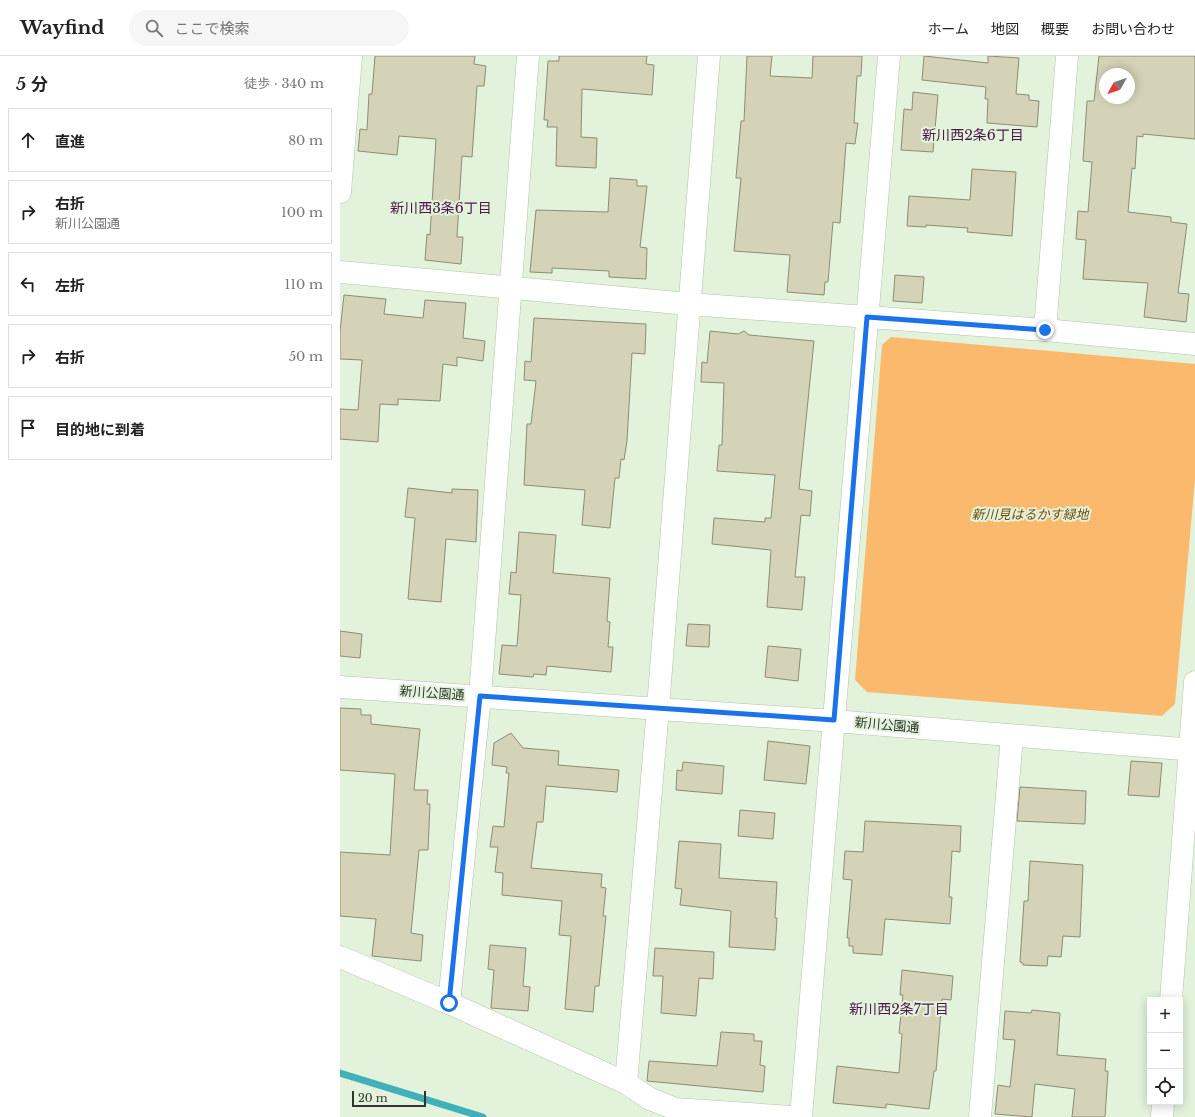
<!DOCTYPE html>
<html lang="ja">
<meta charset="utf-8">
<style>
:root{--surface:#fff;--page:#f6f6f6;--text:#222;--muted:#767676;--line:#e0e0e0}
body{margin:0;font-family:"Libre Baskerville","Noto Sans JP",serif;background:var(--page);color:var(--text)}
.controls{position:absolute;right:12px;bottom:12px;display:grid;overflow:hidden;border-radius:0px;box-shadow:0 2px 10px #0003}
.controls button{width:36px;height:36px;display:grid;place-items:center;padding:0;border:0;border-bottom:1px solid var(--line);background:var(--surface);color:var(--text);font:20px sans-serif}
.compass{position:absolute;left:759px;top:12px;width:36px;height:36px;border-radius:50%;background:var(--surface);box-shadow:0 2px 10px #0003;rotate:230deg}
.scale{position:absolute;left:12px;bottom:10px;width:74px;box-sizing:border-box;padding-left:4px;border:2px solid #2f352c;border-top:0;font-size:11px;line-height:14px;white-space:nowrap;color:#2f352c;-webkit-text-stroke:3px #e2f2db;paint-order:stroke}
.stop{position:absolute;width:12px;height:12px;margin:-9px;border:3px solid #1a73e8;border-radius:50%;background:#fff}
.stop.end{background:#1a73e8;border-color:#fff;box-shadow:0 1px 4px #0008}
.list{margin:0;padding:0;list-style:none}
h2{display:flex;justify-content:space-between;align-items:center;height:52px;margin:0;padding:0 16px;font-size:17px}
h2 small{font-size:13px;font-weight:400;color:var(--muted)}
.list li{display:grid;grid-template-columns:26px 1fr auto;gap:12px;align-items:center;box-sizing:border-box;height:64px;margin:0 8px 8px;padding:0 8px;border:1px solid var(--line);border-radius:0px}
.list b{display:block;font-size:15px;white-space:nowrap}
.list p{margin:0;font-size:13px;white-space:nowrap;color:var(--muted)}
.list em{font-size:13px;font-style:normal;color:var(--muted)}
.icon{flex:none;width:22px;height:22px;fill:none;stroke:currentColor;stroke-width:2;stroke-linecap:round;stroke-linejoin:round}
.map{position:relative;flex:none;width:855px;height:1061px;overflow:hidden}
header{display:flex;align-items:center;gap:24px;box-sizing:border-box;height:56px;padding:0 20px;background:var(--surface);border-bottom:1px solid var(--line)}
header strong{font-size:19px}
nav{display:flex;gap:22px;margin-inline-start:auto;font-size:14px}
.search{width:280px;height:36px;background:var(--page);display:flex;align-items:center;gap:10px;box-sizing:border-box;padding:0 14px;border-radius:22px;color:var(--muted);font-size:15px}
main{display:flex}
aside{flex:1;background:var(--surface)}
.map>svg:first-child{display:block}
.green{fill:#fbb96d}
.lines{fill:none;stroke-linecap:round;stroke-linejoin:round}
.stream{stroke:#41b0b8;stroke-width:7}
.building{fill:#d4d2b7;stroke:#8f8c73;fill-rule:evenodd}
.minor-casing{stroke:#b3c2ac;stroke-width:23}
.minor{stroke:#fff;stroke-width:22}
.route{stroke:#1a73e8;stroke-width:5}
.labels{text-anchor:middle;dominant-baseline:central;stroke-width:4;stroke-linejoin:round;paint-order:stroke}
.park-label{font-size:13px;font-style:italic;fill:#764a0d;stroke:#e2f2db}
.street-label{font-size:13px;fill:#2f352c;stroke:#e2f2db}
.neighbourhood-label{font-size:14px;fill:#4a1948;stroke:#e2f2db}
</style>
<header>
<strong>Wayfind</strong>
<div class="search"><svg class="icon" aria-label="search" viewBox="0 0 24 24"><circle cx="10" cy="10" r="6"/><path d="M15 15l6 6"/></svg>ここで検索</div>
<nav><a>ホーム</a><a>地図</a><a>概要</a><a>お問い合わせ</a></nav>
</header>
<main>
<aside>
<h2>5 分<small>徒歩 · 340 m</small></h2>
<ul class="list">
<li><svg class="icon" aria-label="ahead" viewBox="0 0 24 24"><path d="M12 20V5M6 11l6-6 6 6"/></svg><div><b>直進</b></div><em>80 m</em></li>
<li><svg class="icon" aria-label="right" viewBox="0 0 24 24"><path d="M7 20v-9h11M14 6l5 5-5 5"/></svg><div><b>右折</b><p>新川公園通</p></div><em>100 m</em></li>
<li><svg class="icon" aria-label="left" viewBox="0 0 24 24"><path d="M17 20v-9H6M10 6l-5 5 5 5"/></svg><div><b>左折</b></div><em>110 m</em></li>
<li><svg class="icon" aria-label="right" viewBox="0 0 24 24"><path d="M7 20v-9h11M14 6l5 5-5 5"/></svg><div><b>右折</b></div><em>50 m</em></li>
<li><svg class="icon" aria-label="arrive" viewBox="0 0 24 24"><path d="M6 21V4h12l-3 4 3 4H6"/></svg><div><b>目的地に到着</b></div></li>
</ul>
</aside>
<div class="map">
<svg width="855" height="1061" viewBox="0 0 855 1061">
<rect width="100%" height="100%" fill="#e2f2db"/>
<!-- green -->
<polygon class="green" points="551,281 855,308 855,423 835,648 822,660 527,636 515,624 542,289"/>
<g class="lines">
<!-- stream -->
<polyline class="stream" points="0,1017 143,1061"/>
</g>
<!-- building -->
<g class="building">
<polygon points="35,0 135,0 134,8 146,10 144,30 137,30 132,101 122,100 117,181 123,181 121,208 85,204 87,178 90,179 96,83 59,80 57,99 18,95 20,73 27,74 29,38 32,38"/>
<polygon points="219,0 307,0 306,8 314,9 312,39 242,33 241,81 257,82 256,112 216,110 217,71 207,71 208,64 204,64 208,5 219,5"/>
<polygon points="407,0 432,0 430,20 472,22 473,0 522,0 521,20 517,20 514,67 518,67 515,88 506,87 500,167 493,166 488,226 485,226 484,239 447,236 450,199 394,195 401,122 396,122 401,65 404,65"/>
<polygon points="584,0 648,7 648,0 679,2 676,38 689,39 689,44 699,45 697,71 647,67 648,43 645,43 646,31 582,24"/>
<path d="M 759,0 L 855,0 L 855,83 L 803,78 L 803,81 L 797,80 L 795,113 L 792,112 L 788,156 L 831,161 L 831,166 L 847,168 L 838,237 L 849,238 L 846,266 L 804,261 L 808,227 L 743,223 L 746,184 L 736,183 L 738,155 L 748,156 L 752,106 L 743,105 L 747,45 L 754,45 ZM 765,18 L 789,18 L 789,42 L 765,42 Z"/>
<polygon points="573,36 598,39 593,96 561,94 564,53 572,54"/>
<polygon points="632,113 676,116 672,180 627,176 628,172 586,169 586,171 567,170 569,140 630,144"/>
<polygon points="270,122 297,124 297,130 307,130 300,191 307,192 306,223 269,221 269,215 212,212 212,217 190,216 196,154 268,156"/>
<polygon points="555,219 584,221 582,247 553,245"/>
<polygon points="4,239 46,243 44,258 83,262 85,244 126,247 123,282 145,285 143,305 117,301 117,310 103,308 100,345 58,343 58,349 40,348 38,386 0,383 0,353 18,354 22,304 0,303 0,275"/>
<polygon points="194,262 306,268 305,298 292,297 287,385 284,404 281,403 279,422 275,422 270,472 242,469 245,434 184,429 187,368 191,368 196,325 184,324 185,305 191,306"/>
<polygon points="370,275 398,278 404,275 409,279 474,285 459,433 472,435 470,460 461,459 455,521 465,521 462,554 427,551 431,494 372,488 374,462 425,466 425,462 431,462 435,419 377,415 379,389 382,389 384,327 361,326 362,306 367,307"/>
<polygon points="68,432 112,437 112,433 138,434 136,486 106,483 101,546 68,543 75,462 65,461"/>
<polygon points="179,476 216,479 213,517 270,522 267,565 270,566 268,591 273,591 271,616 207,610 206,619 194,618 193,621 159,618 162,589 177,590 181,539 169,538 171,516 176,517"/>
<polygon points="348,568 370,569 369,591 346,590"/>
<polygon points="0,575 22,578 20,602 0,600"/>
<polygon points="428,590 461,593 458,625 425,621"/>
<polygon points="0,652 21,653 21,659 31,659 31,668 80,673 74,734 88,734 87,748 90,748 88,794 79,794 71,877 83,879 81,905 32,900 36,863 0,860 0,796 50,799 55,718 0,714"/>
<polygon points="171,677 183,692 219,695 218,709 279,714 277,736 206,730 203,766 197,766 191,812 262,818 261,831 266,832 263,860 266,860 259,930 255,930 253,956 225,953 231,880 219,879 222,845 162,839 163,817 155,816 158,791 150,791 153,770 164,771 169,717 166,717 167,711 152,709 154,687"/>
<polygon points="428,685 470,690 466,728 424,724"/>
<polygon points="791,705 822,707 819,741 788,739"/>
<polygon points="343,706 384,710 382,738 336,734 337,714 342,715"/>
<polygon points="680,731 746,735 745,768 677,765"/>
<polygon points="400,754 435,757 433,783 398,780"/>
<polygon points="525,765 621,770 620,796 612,795 609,841 612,841 610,868 545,863 542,899 513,897 513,890 509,890 509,882 507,882 512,824 503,823 505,795 523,796"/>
<polygon points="339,785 381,788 379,822 437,826 435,862 437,862 435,894 389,891 391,855 340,849 342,833 335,832"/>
<polygon points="690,805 743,809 740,881 723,880 721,901 708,900 707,910 683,909 683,907 680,906 684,845 688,845"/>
<polygon points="150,889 186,892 183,930 190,931 188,955 151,952 154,914 148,913"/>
<polygon points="315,892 374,896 373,923 359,922 356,960 321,957 323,920 313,920"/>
<polygon points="562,914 613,920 611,944 602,943 596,1015 594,1015 589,1053 546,1048 546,1052 493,1047 497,1010 559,1017 562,978 559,977 563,939 560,939"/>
<polygon points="692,954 720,957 717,999 766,1003 765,1015 768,1015 765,1061 732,1061 735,1033 695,1028 692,1061 655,1058 658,1029 670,1031 675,984 663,983 665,955 691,957"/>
<polygon points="381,976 414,978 414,985 422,985 420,1009 425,1010 423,1036 307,1025 309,1005 377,1010"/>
</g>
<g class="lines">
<!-- minor casing -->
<g class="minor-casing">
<g id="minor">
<polyline points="0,136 11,0"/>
<polyline points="0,216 349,248 705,274 855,288"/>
<polyline points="705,274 727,0"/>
<polyline points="0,631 494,665 855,694"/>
<polyline points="0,901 109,947 286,1027 310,1043 336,1053 451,1061"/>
<polyline points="831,944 855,626"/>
<polyline points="109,947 140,640 188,0"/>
<polyline points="286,1027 318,652 369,0"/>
<polyline points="461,1061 549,0"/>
<polyline points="640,1061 672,680"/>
<polyline points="822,1061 823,1046"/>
</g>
</g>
<!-- minor -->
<use href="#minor" class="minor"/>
</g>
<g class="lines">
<!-- route -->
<polyline class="route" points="109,947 140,640 494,664 527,261 705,274"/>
</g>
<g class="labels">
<!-- park labels -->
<g class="park-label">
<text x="690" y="458">新川見はるかす緑地</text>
</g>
<!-- street labels -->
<g class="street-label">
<text transform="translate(92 637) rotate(4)">新川公園通</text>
<text transform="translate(547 669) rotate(5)">新川公園通</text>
</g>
<!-- neighbourhood labels -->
<g class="neighbourhood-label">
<text x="633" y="79">新川西2条6丁目</text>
<text x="101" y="152">新川西3条6丁目</text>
<text x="559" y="953">新川西2条7丁目</text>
</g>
</g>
</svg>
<div class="controls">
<button>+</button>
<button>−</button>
<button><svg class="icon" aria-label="locate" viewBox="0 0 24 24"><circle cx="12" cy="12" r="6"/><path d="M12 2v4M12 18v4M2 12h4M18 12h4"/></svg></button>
</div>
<svg class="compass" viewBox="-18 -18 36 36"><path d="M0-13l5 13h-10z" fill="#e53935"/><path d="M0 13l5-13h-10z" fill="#767676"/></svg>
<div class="scale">20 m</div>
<div class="stop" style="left:109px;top:947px"></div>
<div class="stop end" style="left:705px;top:274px"></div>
</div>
</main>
